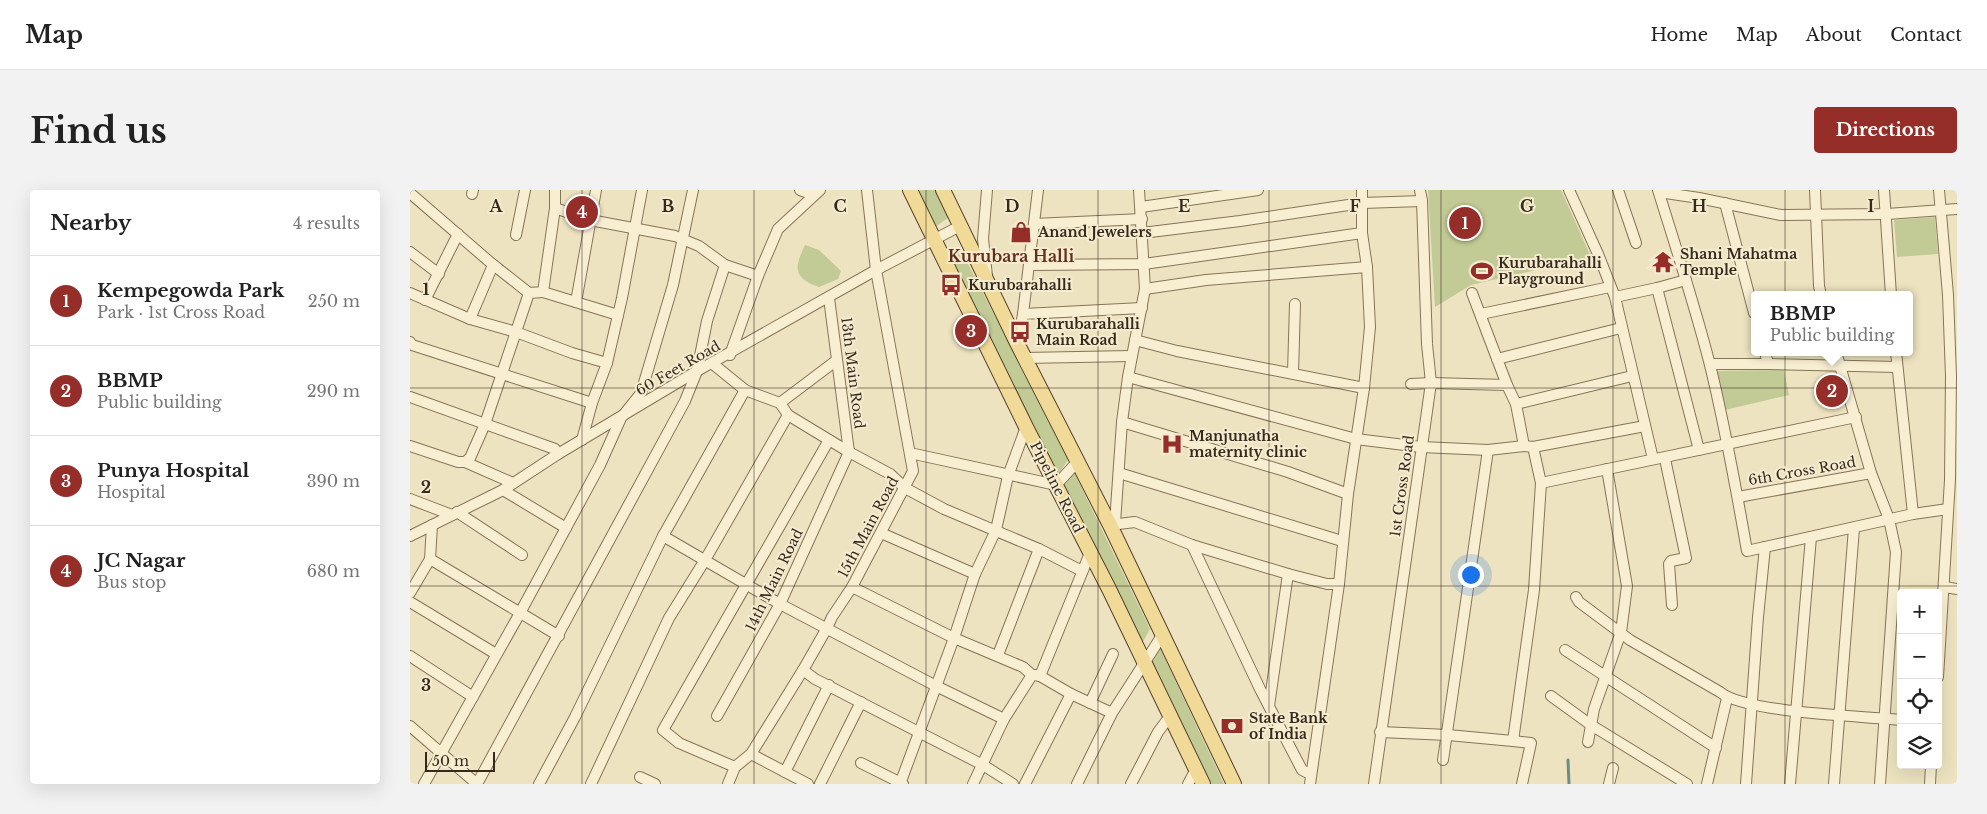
<!DOCTYPE html>
<meta charset="utf-8">
<style>
:root{--surface:#fff;--page:#f2f2f2;--text:#222;--muted:#767676;--line:#e0e0e0;--accent:#952e29}
body{margin:0;font-family:"Libre Baskerville",serif;background:var(--page);color:var(--text)}
.controls{position:absolute;right:15px;bottom:15px;display:grid;overflow:hidden;border-radius:5px;box-shadow:0 5px 20px #0002}
.controls button{width:45px;height:45px;display:grid;place-items:center;padding:0;border:0;border-bottom:1px solid var(--line);background:var(--surface);color:var(--text);font:25px sans-serif}
.scale{position:absolute;left:15px;bottom:12px;width:70px;box-sizing:border-box;padding-left:5px;border:2px solid #362a1d;border-top:0;font-size:14px;line-height:18px;white-space:nowrap;color:#362a1d;-webkit-text-stroke:4px #f5ecd0;paint-order:stroke}
.you{position:absolute;left:1060px;top:384px;width:18px;height:18px;margin:-12px;border:4px solid #fff;border-radius:50%;background:#1a73e8;box-shadow:0 0 0 8px #1a73e833}
.badge{display:grid;place-items:center;width:32px;height:32px;border-radius:50%;background:var(--accent);color:#fff;font-size:16px;font-weight:700}
.pin{position:absolute;translate:-50% -50%;border:2px solid #fff;box-shadow:0 1px 5px #0006}
.popup{position:absolute;left:1341px;top:101px;width:162px;height:65px;box-sizing:border-box;display:grid;place-content:center;border-radius:5px;background:var(--surface);filter:drop-shadow(0 1px 4px #0005);font-size:16px;white-space:nowrap;color:var(--muted)}
.popup b{font-size:19px;color:var(--text)}
.popup::after{content:'';position:absolute;left:50%;top:100%;margin-left:-10px;border:10px solid transparent;border-top-color:var(--surface)}
.list{margin:0;padding:0;list-style:none}
h2{display:flex;justify-content:space-between;align-items:center;height:65px;margin:0;padding:0 20px;font-size:21px}
h2 small{font-size:16px;font-weight:400;color:var(--muted)}
.list li{display:grid;grid-template-columns:32px 1fr auto;gap:15px;align-items:center;box-sizing:border-box;height:90px;padding:0 20px;border-top:1px solid var(--line)}
.list b{display:block;font-size:19px;white-space:nowrap}
.list p{margin:0;font-size:16px;white-space:nowrap;color:var(--muted)}
.list em{font-size:16px;font-style:normal;color:var(--muted)}
.icon{flex:none;width:28px;height:28px;fill:none;stroke:currentColor;stroke-width:2;stroke-linecap:round;stroke-linejoin:round}
.map{position:relative;flex:none;width:1547px;height:594px;overflow:hidden;border-radius:5px}
header{display:flex;align-items:center;gap:30px;box-sizing:border-box;height:70px;padding:0 25px;background:var(--surface);border-bottom:1px solid var(--line)}
header strong{font-size:24px}
nav{display:flex;gap:28px;margin-inline-start:auto;font-size:18px}
.intro{display:flex;align-items:center;justify-content:space-between;box-sizing:border-box;height:120px;padding:0 30px}
h1{margin:0;font-size:35px}
.button{padding:12px 22px;border-radius:5px;background:var(--accent);color:#fff;font-size:18px;font-weight:700}
main{display:flex;gap:30px;padding:0 30px}
aside{flex:1;background:var(--surface);border-radius:5px;box-shadow:0 5px 20px #0002}
.map>svg:first-child{display:block}
.green{fill:#c2cb95}
.lines{fill:none;stroke-linecap:round;stroke-linejoin:round}
.stream{stroke:#6b8d87;stroke-width:3}
.minor-casing{stroke:#867458;stroke-width:12}
.major-casing{stroke:#54412d;stroke-width:16}
.minor{stroke:#f8efd3;stroke-width:10}
.major{stroke:#f1da98;stroke-width:14}
.grid{fill:none;stroke:#362a1d;stroke-width:1;stroke-opacity:0.55}
.labels{text-anchor:middle;dominant-baseline:central;stroke-width:4;stroke-linejoin:round;paint-order:stroke}
.poi-label{font-size:14px;font-weight:bold;fill:#362a1d;stroke:#f5ecd0;text-anchor:start}
.street-label{font-size:14px;fill:#362a1d;stroke:#f5ecd0}
.quarter-label{font-size:16px;font-weight:bold;fill:#622f1c;stroke:#f5ecd0}
.grid-label{font-size:16px;text-anchor:middle;font-weight:bold;fill:#362a1d;stroke:#f5ecd0;stroke-width:4;stroke-linejoin:round;paint-order:stroke}
</style>
<header>
<strong>Map</strong>
<nav><a>Home</a><a>Map</a><a>About</a><a>Contact</a></nav>
</header>
<div class="intro"><h1>Find us</h1><a class="button">Directions</a></div>
<main>
<aside>
<h2>Nearby<small>4 results</small></h2>
<ul class="list">
<li><span class="badge">1</span><div><b>Kempegowda Park</b><p>Park · 1st Cross Road</p></div><em>250 m</em></li>
<li><span class="badge">2</span><div><b>BBMP</b><p>Public building</p></div><em>290 m</em></li>
<li><span class="badge">3</span><div><b>Punya Hospital</b><p>Hospital</p></div><em>390 m</em></li>
<li><span class="badge">4</span><div><b>JC Nagar</b><p>Bus stop</p></div><em>680 m</em></li>
</ul>
</aside>
<div class="map">
<svg width="1547" height="594" viewBox="0 0 1547 594">
<rect width="100%" height="100%" fill="#ede3c0"/>
<!-- green -->
<g class="green">
<polygon points="507,0 529,0 541,26 525,37"/>
<polygon points="1018,0 1151,0 1181,67 1061,95 1025,117"/>
<polygon points="1525,27 1528,64 1487,67 1484,30"/>
<path d="M 395,55 L 409,60 L 431,81 L 428,89 L 409,97 C 383,88 384,78 395,55 Z"/>
<polygon points="550,58 658,270 645,289 537,62"/>
<polygon points="1374,180 1379,205 1315,220 1306,181"/>
<polygon points="663,280 740,439 731,455 649,296"/>
<polygon points="748,454 814,594 799,594 739,471"/>
</g>
<g class="lines">
<!-- stream -->
<polyline class="stream" points="1158,570 1159,594"/>
<!-- minor casing -->
<g class="minor-casing">
<g id="minor">
<polyline points="390,0 404,5"/>
<polyline points="577,0 573,49 577,86"/>
<polyline points="1159,0 1188,64 1205,107 1243,269"/>
<polyline points="1208,0 1226,53"/>
<path d="M 1248,0 C 1266,58 1285,116 1300,175 C 1315,236 1326,298 1337,361 L 1503,324 L 1538,319"/>
<polyline points="1405,0 1409,96 1411,105"/>
<polyline points="1474,0 1481,105"/>
<polyline points="1249,2 1289,8 1371,25 1477,24 1547,19"/>
<polyline points="0,3 81,73 119,103"/>
<polyline points="62,4 63,0"/>
<polyline points="1315,13 1344,123"/>
<polyline points="731,17 848,0"/>
<polyline points="145,18 145,0"/>
<polyline points="624,34 732,29"/>
<polyline points="732,43 830,31 952,13 1012,11"/>
<polyline points="106,45 115,0"/>
<polyline points="0,62 29,84"/>
<polyline points="619,75 734,74 952,43"/>
<polyline points="1247,98 1289,260"/>
<polyline points="735,99 796,90 957,77"/>
<polyline points="133,102 208,125"/>
<polyline points="0,103 60,129 106,142 162,163 197,173 182,213 172,250"/>
<polyline points="1062,103 1097,195 1106,214 1114,256 1123,257 1131,293"/>
<polyline points="1205,107 1247,98 1276,90"/>
<polyline points="419,108 439,262"/>
<polyline points="15,110 48,44"/>
<polyline points="166,112 186,0"/>
<polyline points="613,124 732,118"/>
<polyline points="1071,124 1200,97"/>
<polyline points="60,129 83,75"/>
<polyline points="725,150 767,161 954,198"/>
<polyline points="606,151 610,142 613,124 628,0"/>
<polyline points="0,152 2,155 182,213"/>
<polyline points="1355,162 1358,174"/>
<polyline points="1426,162 1461,283 1479,329 1486,362 1470,594"/>
<polyline points="1486,162 1503,324"/>
<polyline points="320,165 348,86 368,39 410,0"/>
<polyline points="614,168 721,166"/>
<polyline points="1087,169 1211,138"/>
<polyline points="197,173 212,108 232,0"/>
<polyline points="303,174 335,200 370,213 378,225 439,262 480,284 495,298 534,319 629,359 672,381"/>
<polyline points="1300,174 1358,174 1487,177"/>
<polyline points="883,183 885,114"/>
<polyline points="718,187 946,249 1011,257 1078,260 1114,256"/>
<polyline points="1001,194 1021,193 1097,195"/>
<polyline points="0,207 145,259 148,264"/>
<polyline points="370,213 427,170"/>
<polyline points="1106,214 1222,186"/>
<polyline points="712,232 878,282 938,304"/>
<polyline points="0,256 48,272 55,272 60,268 75,234 119,103 133,102 145,18 180,30 265,46 289,56 315,75 348,86"/>
<polyline points="1123,257 1235,236"/>
<polyline points="500,263 646,295 668,271"/>
<polyline points="1255,269 1276,368 1261,371 1259,374 1262,415"/>
<polyline points="55,272 103,293"/>
<polyline points="709,283 932,351"/>
<polyline points="93,300 156,338"/>
<polyline points="1328,307 1461,283"/>
<polyline points="0,309 42,325"/>
<polyline points="47,322 112,365"/>
<polyline points="705,333 712,232 718,187 735,99 729,0"/>
<polyline points="700,335 725,332 782,355 878,384 917,394 929,394"/>
<polyline points="471,343 565,384"/>
<polyline points="0,346 93,300 148,264 287,181 466,80 550,36"/>
<polyline points="253,346 370,414 526,496 594,529"/>
<polyline points="782,355 850,499 892,580 900,584"/>
<polyline points="20,369 149,446"/>
<polyline points="442,397 544,448 613,477 622,485 594,529 563,594"/>
<polyline points="1535,397 1547,399"/>
<polyline points="0,403 20,369 22,335"/>
<path d="M 1166,407 L 1169,412 L 1220,450 L 1310,502 C 1335,523 1453,526 1491,530"/>
<polyline points="0,412 86,464"/>
<polyline points="1155,460 1306,558"/>
<polyline points="588,465 629,359"/>
<polyline points="0,466 63,507"/>
<polyline points="393,480 405,489 573,575 603,594"/>
<polyline points="625,485 630,486 661,504 702,523"/>
<polyline points="630,486 680,363"/>
<polyline points="1528,487 1540,290 1541,186 1538,105 1529,0"/>
<polyline points="1141,506 1181,535 1277,594"/>
<polyline points="680,513 703,464"/>
<polyline points="859,516 878,384"/>
<polyline points="307,526 370,414 439,262"/>
<polyline points="0,536 67,594 275,211 287,181 297,131 315,75"/>
<polyline points="970,542 1038,545 1103,551 1124,400 1131,293 1446,227"/>
<polyline points="1103,551 1121,553 1112,594"/>
<polyline points="1178,552 1184,519 1211,442 1217,396 1197,279"/>
<polyline points="341,564 398,594"/>
<polyline points="1033,570 1078,260"/>
<polyline points="451,573 493,594"/>
<polyline points="325,577 269,553 253,540 419,250"/>
<polyline points="375,582 419,495"/>
<polyline points="230,587 245,594"/>
<polyline points="14,594 110,423 190,275 211,228 231,203 263,95 283,0"/>
<polyline points="129,594 165,527 253,346 335,200"/>
<polyline points="181,594 259,428 295,370 378,225"/>
<polyline points="318,594 325,577 341,564 393,480 417,438 422,427 442,397 503,281 466,80 457,0"/>
<polyline points="410,594 451,512"/>
<polyline points="490,594 544,448 565,384 586,340 598,286 616,237"/>
<polyline points="615,594 661,504"/>
<polyline points="667,594 702,523 753,444"/>
<polyline points="721,594 748,542 760,526"/>
<polyline points="778,594 786,579"/>
<polyline points="900,594 929,394 938,304 954,198 960,137 957,77 952,43 952,0"/>
<polyline points="964,594 1021,193 1017,154 1012,11 1010,0"/>
<polyline points="1199,594 1203,578"/>
<polyline points="1297,594 1317,508"/>
<polyline points="1336,594 1348,427 1355,357"/>
<polyline points="1380,594 1401,347"/>
<polyline points="1424,594 1444,338"/>
<polyline points="1520,594 1521,575"/>
</g>
</g>
<!-- major casing -->
<g class="major-casing">
<g id="major">
<polyline points="500,0 616,237 699,399 793,594"/>
<polyline points="533,0 606,151 700,335 824,594"/>
</g>
</g>
<!-- minor -->
<use href="#minor" class="minor"/>
<!-- major -->
<use href="#major" class="major"/>
</g>
<!-- grid -->
<path class="grid" d="M 172,0 L 172,594M 344,0 L 344,594M 516,0 L 516,594M 688,0 L 688,594M 859,0 L 859,594M 1031,0 L 1031,594M 1203,0 L 1203,594M 1375,0 L 1375,594M 0,198 L 1547,198M 0,396 L 1547,396"/>
<!-- icons -->
<defs>
<g id="shop-bare" transform="scale(1.725)"><path d="M-5-2.5h2.3a2.7 3.5 0 0 1 5.4 0H5L5.5 6h-11ZM-1.5-2.5h3a1.5 2.3 0 0 0-3 0Z" fill="#952e29" stroke="#f5ecd0" stroke-width="2.5" paint-order="stroke"/></g>
<g id="temple-bare" transform="scale(1.725)"><path d="M0-6L5-2H3V0L6.5 2.5H4V6H1.5V3h-3V6H-4V2.5H-6.5L-3 0V-2H-5Z" fill="#952e29" stroke="#f5ecd0" stroke-width="2.5" paint-order="stroke"/></g>
<g id="stadium-bare" transform="scale(1.725)"><path d="M0-5a6.5 5 0 1 0 0 10a6.5 5 0 1 0 0-10ZM-3.5-1.8h7v3.6h-7Z" fill="#952e29" stroke="#f5ecd0" stroke-width="2.5" paint-order="stroke"/></g>
<g id="bus-bare" transform="scale(1.725)"><path d="M-5-6H5V4H4V6H2V4H-2V6H-4V4H-5ZM-3.5-4V0h7V-4ZM-3.5 1.2v1.5H-2V1.2ZM2 1.2v1.5H3.5V1.2Z" fill="#952e29" stroke="#f5ecd0" stroke-width="2.5" paint-order="stroke"/></g>
<g id="hospital-bare" transform="scale(1.725)"><path d="M-5-5h3v3.5h4V-5h3V5h-3V1.5h-4V5h-3Z" fill="#952e29" stroke="#f5ecd0" stroke-width="2.5" paint-order="stroke"/></g>
<g id="bank-bare" transform="scale(1.725)"><path d="M-6-4H6V4H-6ZM0-2.3a2.3 2.3 0 1 0 0 4.6a2.3 2.3 0 1 0 0-4.6Z" fill="#952e29" stroke="#f5ecd0" stroke-width="2.5" paint-order="stroke"/></g>
</defs>
<g fill-rule="evenodd">
<use href="#shop-bare" x="611" y="42"/>
<use href="#temple-bare" x="1253" y="72"/>
<use href="#stadium-bare" x="1072" y="81"/>
<use href="#bus-bare" x="541" y="95"/>
<use href="#bus-bare" x="610" y="142"/>
<use href="#hospital-bare" x="762" y="254"/>
<use href="#bank-bare" x="822" y="536"/>
</g>
<g class="labels">
<!-- poi labels -->
<g class="poi-label">
<text x="628" y="42">Anand Jewelers</text>
<text x="1270" y="64">Shani Mahatma<tspan x="1270" dy="16">Temple</tspan></text>
<text x="1088" y="73">Kurubarahalli<tspan x="1088" dy="16">Playground</tspan></text>
<text x="558" y="95">Kurubarahalli</text>
<text x="626" y="134">Kurubarahalli<tspan x="626" dy="16">Main Road</tspan></text>
<text x="779" y="246">Manjunatha<tspan x="779" dy="16">maternity clinic</tspan></text>
<text x="839" y="528">State Bank<tspan x="839" dy="16">of India</tspan></text>
</g>
<!-- street labels -->
<g class="street-label">
<text transform="translate(268 178) rotate(-30)">60 Feet Road</text>
<text transform="translate(443 183) rotate(83)">13th Main Road</text>
<text transform="translate(1392 281) rotate(-10)">6th Cross Road</text>
<text transform="translate(992 296) rotate(-82)">1st Cross Road</text>
<text transform="translate(647 297) rotate(63)">Pipeline Road</text>
<text transform="translate(458 337) rotate(-62)">15th Main Road</text>
<text transform="translate(364 390) rotate(-64)">14th Main Road</text>
</g>
<!-- quarter labels -->
<g class="quarter-label">
<text x="601" y="66">Kurubara Halli</text>
</g>
</g>
<g class="grid-label">
<text x="86" y="22">A</text>
<text x="258" y="22">B</text>
<text x="430" y="22">C</text>
<text x="602" y="22">D</text>
<text x="774" y="22">E</text>
<text x="945" y="22">F</text>
<text x="1117" y="22">G</text>
<text x="1289" y="22">H</text>
<text x="1461" y="22">I</text>
<text x="16" y="105">1</text>
<text x="16" y="303">2</text>
<text x="16" y="501">3</text>
</g>
</svg>
<div class="controls">
<button>+</button>
<button>−</button>
<button><svg class="icon" aria-label="locate" viewBox="0 0 24 24"><circle cx="12" cy="12" r="6"/><path d="M12 2v4M12 18v4M2 12h4M18 12h4"/></svg></button>
<button><svg class="icon" aria-label="layers" viewBox="0 0 24 24"><path d="M12 4l9 5-9 5-9-5zM3 14l9 5 9-5"/></svg></button>
</div>
<div class="scale">50 m</div>
<div class="you"></div>
<div class="pin badge" style="left:1055px;top:33px">1</div>
<div class="pin badge" style="left:1422px;top:201px">2</div>
<div class="popup"><b>BBMP</b>Public building</div>
<div class="pin badge" style="left:561px;top:141px">3</div>
<div class="pin badge" style="left:172px;top:22px">4</div>
</div>
</main>
